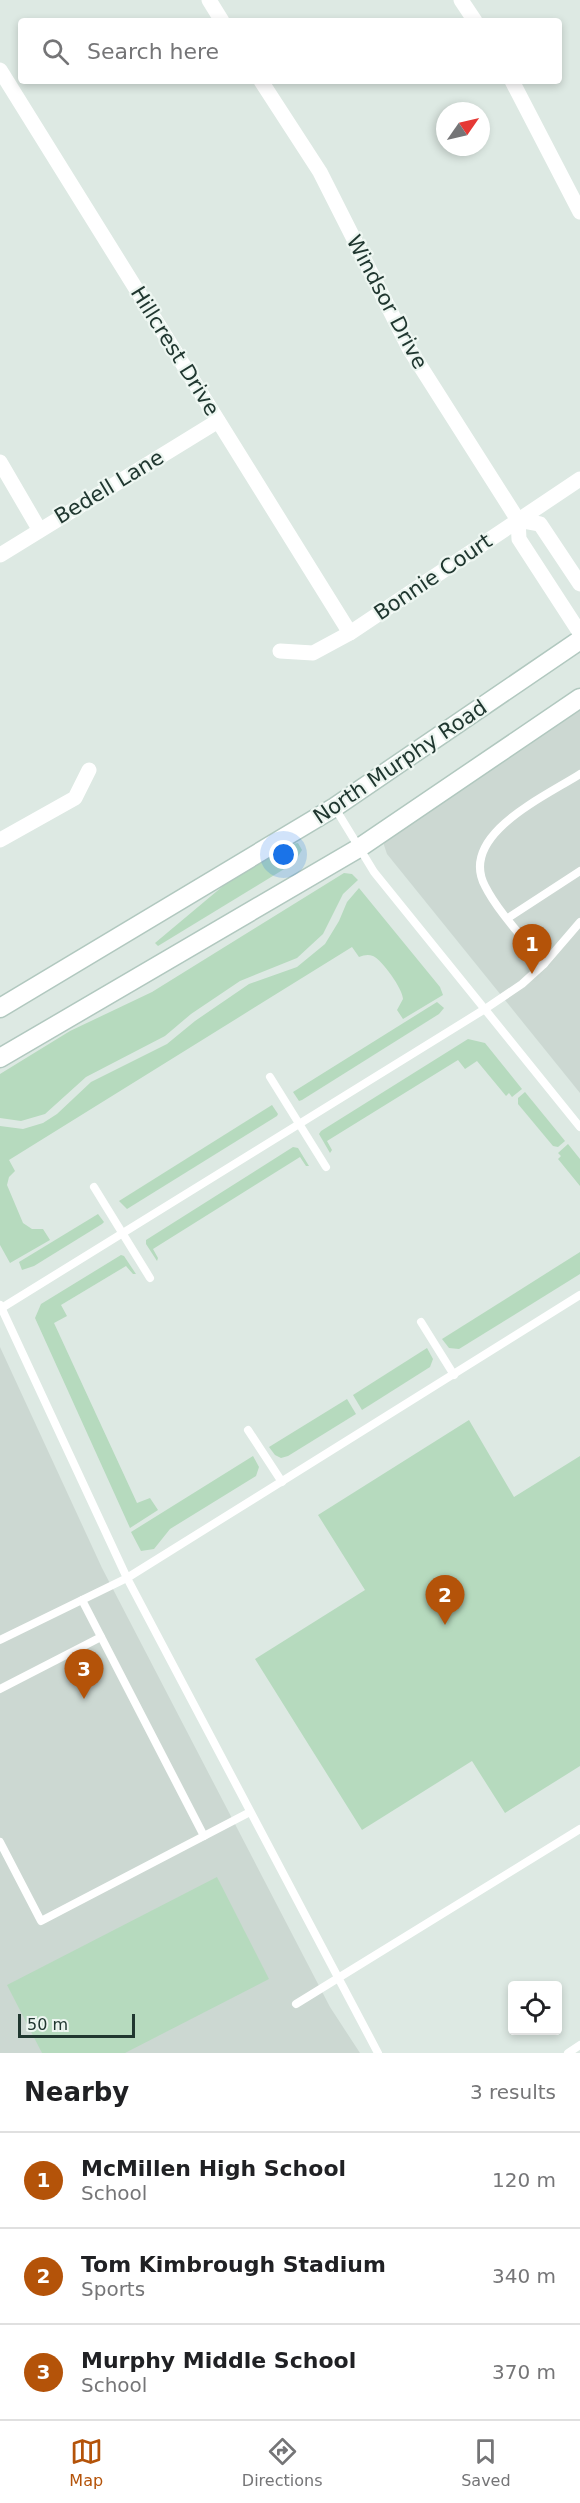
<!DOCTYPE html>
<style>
:root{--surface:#fff;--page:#f6f6f6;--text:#202124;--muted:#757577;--line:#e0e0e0;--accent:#b45309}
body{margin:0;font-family:"DejaVu Sans",sans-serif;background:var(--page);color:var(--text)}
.controls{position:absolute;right:18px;bottom:18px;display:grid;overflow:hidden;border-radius:6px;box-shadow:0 3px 9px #0003}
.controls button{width:54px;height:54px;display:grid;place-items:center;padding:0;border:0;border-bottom:2px solid var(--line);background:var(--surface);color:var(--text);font:30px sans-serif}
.compass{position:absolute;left:436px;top:102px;width:54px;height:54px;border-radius:50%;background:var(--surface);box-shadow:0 3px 9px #0003;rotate:56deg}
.scale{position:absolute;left:18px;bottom:15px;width:117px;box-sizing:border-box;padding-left:6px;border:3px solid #203730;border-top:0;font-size:16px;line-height:21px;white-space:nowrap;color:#203730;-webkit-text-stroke:4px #edf6f1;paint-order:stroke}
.you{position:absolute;left:284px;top:855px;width:21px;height:21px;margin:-15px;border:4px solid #fff;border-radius:50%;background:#1a73e8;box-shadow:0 0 0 9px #1a73e833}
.badge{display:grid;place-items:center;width:39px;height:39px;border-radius:50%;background:var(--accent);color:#fff;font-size:20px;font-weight:700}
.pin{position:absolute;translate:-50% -50px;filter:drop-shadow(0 2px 3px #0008)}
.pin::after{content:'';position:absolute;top:32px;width:21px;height:18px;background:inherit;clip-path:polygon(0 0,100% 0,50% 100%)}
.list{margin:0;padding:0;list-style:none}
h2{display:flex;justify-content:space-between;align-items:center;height:78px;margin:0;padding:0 24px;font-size:26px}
h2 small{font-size:20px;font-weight:400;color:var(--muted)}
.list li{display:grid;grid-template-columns:39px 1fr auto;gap:18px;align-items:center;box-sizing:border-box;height:96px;padding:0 24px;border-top:2px solid var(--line)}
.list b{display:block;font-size:22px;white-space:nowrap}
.list p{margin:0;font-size:20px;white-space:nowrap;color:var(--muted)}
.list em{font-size:20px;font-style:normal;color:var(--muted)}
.icon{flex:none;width:33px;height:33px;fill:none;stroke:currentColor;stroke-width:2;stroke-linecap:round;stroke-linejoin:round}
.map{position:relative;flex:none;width:580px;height:2053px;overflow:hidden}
.search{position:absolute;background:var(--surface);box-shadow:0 3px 9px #0003;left:18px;right:18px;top:18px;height:66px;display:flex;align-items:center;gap:15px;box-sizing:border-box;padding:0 21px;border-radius:6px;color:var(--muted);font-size:22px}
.sheet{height:366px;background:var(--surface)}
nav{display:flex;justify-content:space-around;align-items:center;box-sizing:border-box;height:84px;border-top:2px solid var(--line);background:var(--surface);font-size:16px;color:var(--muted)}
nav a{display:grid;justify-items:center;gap:3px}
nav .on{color:var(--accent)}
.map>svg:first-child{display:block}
.built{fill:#ccd8d2}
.green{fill:#b6dabe}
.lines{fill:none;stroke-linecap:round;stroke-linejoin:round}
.secondary-casing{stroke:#b1c8bf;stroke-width:21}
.lane{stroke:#fff;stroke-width:8}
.street{stroke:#fff;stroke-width:15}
.secondary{stroke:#fff;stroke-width:18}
.labels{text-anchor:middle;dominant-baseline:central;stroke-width:4.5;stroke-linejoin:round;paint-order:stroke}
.street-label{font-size:21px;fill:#203730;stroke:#edf6f1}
</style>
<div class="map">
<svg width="580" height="2053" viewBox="0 0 580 2053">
<rect width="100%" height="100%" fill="#dde9e3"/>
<!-- built -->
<g class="built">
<polygon points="580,708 580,1093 387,854 383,842"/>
<polygon points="0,1347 102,1568 330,2007 360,2053 0,2053"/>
</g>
<!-- green -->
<g class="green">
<polygon points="298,843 302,850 294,863 158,946 155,943 229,881 288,845"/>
<polygon points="344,873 352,874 358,880 343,894 323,934 297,958 240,981 191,1014 165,1036 86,1077 45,1114 21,1121 0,1118 0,1074 70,1031 152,992"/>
<path d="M 359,888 L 440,987 L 443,995 L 403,1019 L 397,1010 L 403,999 C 403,989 382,960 373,956 C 368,954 364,955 359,957 L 352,947 L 9,1160 L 15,1171 L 9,1177 L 7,1185 L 23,1223 L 32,1229 L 43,1229 L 50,1240 L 10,1263 L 0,1245 L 0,1126 L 23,1129 L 43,1123 L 57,1114 L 91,1082 L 167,1044 L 195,1021 L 249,984 L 297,967 L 325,944 L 339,921 L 347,902 Z"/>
<polygon points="437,1002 444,1008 439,1014 302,1100 299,1101 293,1092"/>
<polygon points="468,1039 485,1043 522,1089 512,1097 509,1093 506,1096 477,1061 465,1069 458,1060 327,1141 332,1150 330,1153 319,1134 321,1131"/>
<polygon points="525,1092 565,1141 558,1147 553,1146 518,1104 518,1098"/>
<polygon points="272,1105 278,1114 277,1116 127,1209 119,1201"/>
<polygon points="568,1144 580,1159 580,1186 558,1159 561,1156 558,1153"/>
<polygon points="293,1147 298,1148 309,1166 306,1166 300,1157 153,1249 158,1258 157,1261 146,1244 146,1240"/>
<polygon points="98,1214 104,1222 102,1224 34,1266 22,1270 19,1262"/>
<polygon points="580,1252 580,1274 459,1349 449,1348 442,1339"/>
<polygon points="121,1255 124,1256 136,1274 133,1274 126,1266 61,1305 67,1316 54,1323 137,1503 150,1498 158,1510 130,1528 35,1318 41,1304"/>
<polygon points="427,1348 433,1359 430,1367 362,1410 353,1395"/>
<polygon points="347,1399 356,1414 288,1456 281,1458 275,1455 269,1447"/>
<polygon points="469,1420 514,1497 580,1456 580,1766 505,1813 472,1761 362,1830 255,1659 365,1590 318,1515"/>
<polygon points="253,1456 259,1467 256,1476 170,1529 154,1549 141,1551 131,1532"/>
<polygon points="217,1877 269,1979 125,2053 42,2053 7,1985"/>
</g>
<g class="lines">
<!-- secondary casing -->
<g class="secondary-casing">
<g id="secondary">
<polyline points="0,1008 335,807 580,640"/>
<polyline points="0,1058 359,848 580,698"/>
</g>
</g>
<!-- lane -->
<g class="lane">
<polyline points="335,808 374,872 580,1127"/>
<polyline points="508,918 580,871"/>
<polyline points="544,964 580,922"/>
<polyline points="270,1077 326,1167"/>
<polyline points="94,1187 150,1278"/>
<polyline points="0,1305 127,1578 378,2053"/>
<path d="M 0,1309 L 485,1009 L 522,984 L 544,964 C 526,941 498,912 485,886 C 458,835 546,796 580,774"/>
<polyline points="421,1322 454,1375"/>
<polyline points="248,1430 282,1482"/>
<polyline points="82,1600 204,1836"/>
<polyline points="0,1640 127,1578 580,1295"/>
<polyline points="0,1689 101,1637"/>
<polyline points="0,1842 41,1921 250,1812"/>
<polyline points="296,2004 580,1829"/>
<polyline points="568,2053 580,2045"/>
</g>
<!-- street -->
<g class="street">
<polyline points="209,0 222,21"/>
<polyline points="461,0 475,21"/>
<polyline points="0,70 350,633"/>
<polyline points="261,81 320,172 410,350 518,520 519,539 580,633"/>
<polyline points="512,81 580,212"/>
<polyline points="0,462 39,529"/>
<polyline points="518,520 540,524 580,584"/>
<polyline points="0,555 218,421"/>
<polyline points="280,651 313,653 350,633 580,479"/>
<polyline points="0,840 75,798 89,770"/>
</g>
<!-- secondary -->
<use href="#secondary" class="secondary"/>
</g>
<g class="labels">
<!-- street labels -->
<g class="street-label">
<text transform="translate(387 302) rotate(62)">Windsor Drive</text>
<text transform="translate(175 351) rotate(58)">Hillcrest Drive</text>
<text transform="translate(109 487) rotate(-31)">Bedell Lane</text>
<text transform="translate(433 577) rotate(-34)">Bonnie Court</text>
<text transform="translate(400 762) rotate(-34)">North Murphy Road</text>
</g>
</g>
</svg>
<div class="controls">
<button><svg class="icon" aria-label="locate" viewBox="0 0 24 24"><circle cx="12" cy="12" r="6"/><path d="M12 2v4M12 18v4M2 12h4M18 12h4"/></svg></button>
</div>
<svg class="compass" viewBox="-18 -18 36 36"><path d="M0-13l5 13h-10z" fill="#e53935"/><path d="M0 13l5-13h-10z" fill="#757577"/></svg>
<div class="scale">50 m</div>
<div class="you"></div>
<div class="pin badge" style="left:532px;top:974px">1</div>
<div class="pin badge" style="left:445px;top:1625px">2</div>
<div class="pin badge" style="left:84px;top:1699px">3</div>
<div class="search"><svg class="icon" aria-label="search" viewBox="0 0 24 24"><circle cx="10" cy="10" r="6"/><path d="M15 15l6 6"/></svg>Search here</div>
</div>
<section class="sheet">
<h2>Nearby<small>3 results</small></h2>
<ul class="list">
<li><span class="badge">1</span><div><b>McMillen High School</b><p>School</p></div><em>120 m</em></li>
<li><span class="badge">2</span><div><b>Tom Kimbrough Stadium</b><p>Sports</p></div><em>340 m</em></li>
<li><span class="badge">3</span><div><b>Murphy Middle School</b><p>School</p></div><em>370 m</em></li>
</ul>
</section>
<nav>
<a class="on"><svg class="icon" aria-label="map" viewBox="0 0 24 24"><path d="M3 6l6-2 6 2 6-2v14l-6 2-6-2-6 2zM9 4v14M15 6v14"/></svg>Map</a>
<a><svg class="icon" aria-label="directions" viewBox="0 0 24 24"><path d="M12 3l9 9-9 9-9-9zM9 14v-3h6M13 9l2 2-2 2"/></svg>Directions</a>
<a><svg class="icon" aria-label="saved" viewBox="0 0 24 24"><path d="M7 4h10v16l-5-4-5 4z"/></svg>Saved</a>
</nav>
